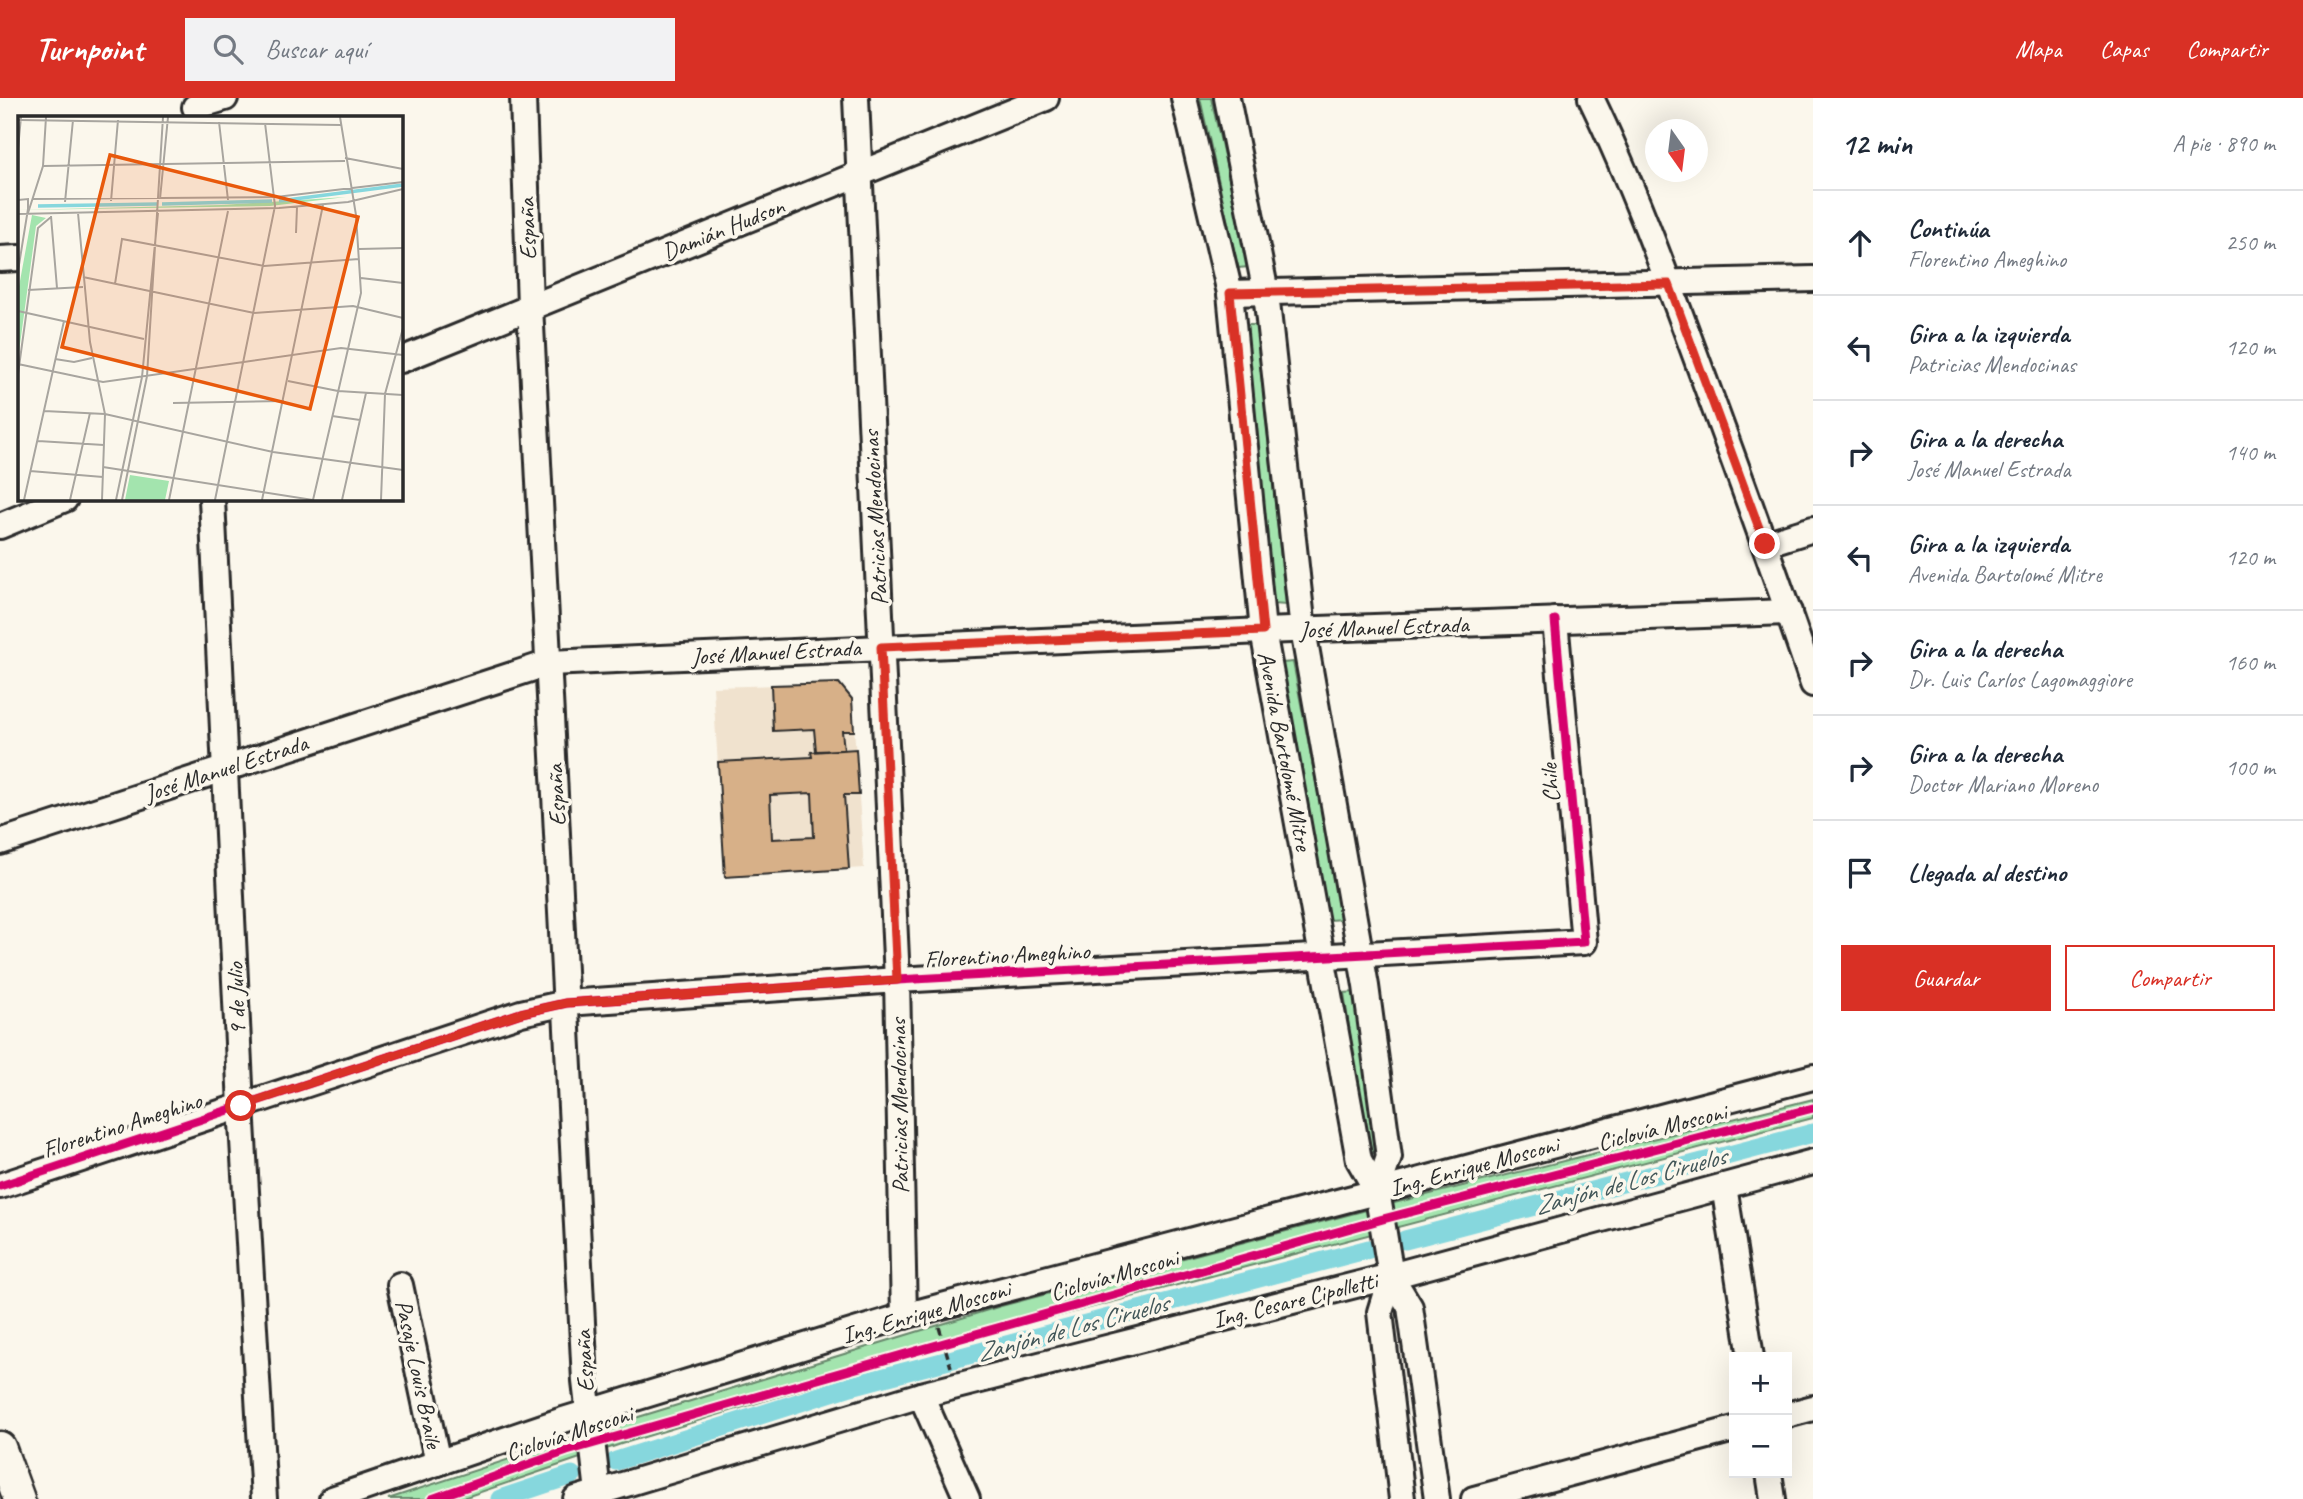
<!DOCTYPE html>
<html lang="es">
<meta charset="utf-8">
<style>
:root{--surface:#fff;--page:#f2f2f3;--text:#1f2937;--muted:#747a83;--line:#e0e1e3;--accent:#d93025}
body{margin:0;font-family:Caveat,sans-serif;background:var(--page);color:var(--text)}
.controls{position:absolute;right:21px;bottom:21px;display:grid;overflow:hidden;border-radius:0px;box-shadow:0 7px 28px #0002}
.controls button{width:63px;height:63px;display:grid;place-items:center;padding:0;border:0;border-bottom:2px solid var(--line);background:var(--surface);color:var(--text);font:35px sans-serif}
.compass{position:absolute;left:1645px;top:21px;width:63px;height:63px;border-radius:50%;background:var(--surface);box-shadow:0 7px 28px #0002;rotate:166deg}
.stop{position:absolute;width:21px;height:21px;margin:-16px;border:5px solid #d93025;border-radius:50%;background:#fff}
.stop.end{background:#d93025;border-color:#fff;box-shadow:0 2px 7px #0008}
.list{margin:0;padding:0;list-style:none}
h2{display:flex;justify-content:space-between;align-items:center;height:91px;margin:0;padding:0 28px;font-size:30px}
h2 small{font-size:23px;font-weight:400;color:var(--muted)}
.list li{display:grid;grid-template-columns:46px 1fr auto;gap:21px;align-items:center;box-sizing:border-box;height:105px;padding:0 28px;border-top:2px solid var(--line)}
.list b{display:block;font-size:26px;white-space:nowrap}
.list p{margin:0;font-size:23px;white-space:nowrap;color:var(--muted)}
.list em{font-size:23px;font-style:normal;color:var(--muted)}
.actions{display:flex;gap:14px;padding:21px 28px}
.actions a{flex:1;padding:16px 0;border:2px solid var(--accent);border-radius:0px;text-align:center;font-size:24px;color:var(--accent)}
.actions .main{background:var(--accent);color:#fff}
.icon{flex:none;width:38px;height:38px;fill:none;stroke:currentColor;stroke-width:2;stroke-linecap:round;stroke-linejoin:round}
.map{position:relative;flex:none;width:1813px;height:1401px;overflow:hidden}
header{display:flex;align-items:center;gap:42px;box-sizing:border-box;height:98px;padding:0 35px;background:var(--accent);color:#fff}
header strong{font-size:33px}
nav{display:flex;gap:38px;margin-inline-start:auto;font-size:24px}
.search{width:490px;height:63px;background:var(--page);display:flex;align-items:center;gap:18px;box-sizing:border-box;padding:0 24px;border-radius:0px;color:var(--muted);font-size:26px}
main{display:flex}
aside{flex:1;background:var(--surface)}
.map>svg:first-child{display:block}
.built{fill:#f0e2ce}
.green{fill:#a3e4ae;stroke:#67886c;stroke-width:2}
.lines{fill:none;stroke-linecap:round;stroke-linejoin:round}
.canal{stroke:#86d7dd;stroke-width:19}
.building{fill:#d7b088;stroke:#2b2b2b;stroke-width:2;fill-rule:evenodd}
.minor-casing{stroke:#2b2b2b;stroke-width:30}
.major-casing{stroke:#2b2b2b;stroke-width:35}
.path{stroke:#2b2b2b;stroke-width:3.5;stroke-dasharray:7 5;stroke-linecap:butt}
.minor{stroke:#fbf7ec;stroke-width:24}
.major{stroke:#fbf7ec;stroke-width:30}
.cycleway-casing{stroke:#fbf7ec;stroke-width:13}
.cycleway{stroke:#d6006c;stroke-width:9}
.route{stroke:#d93025;stroke-width:9}
.labels{text-anchor:middle;dominant-baseline:central;stroke-width:7;stroke-linejoin:round;paint-order:stroke}
.street-label{font-size:24px;fill:#2b2b2b;stroke:#fbf7ec}
.water-label{font-size:26px;font-style:italic;fill:#425658;stroke:#fbf7ec}
.inset-river{fill:none;stroke:#86d7dd;stroke-width:3.5}
.inset-road{fill:none;stroke:#a8a59f;stroke-width:2}
.view{fill:#e8590c;fill-opacity:0.15;stroke:#e8590c;stroke-width:3.5}
.inset-edge{fill:none;stroke:#2b2b2b;stroke-width:3.5}
</style>
<header>
<strong>Turnpoint</strong>
<div class="search"><svg class="icon" aria-label="search" viewBox="0 0 24 24"><circle cx="10" cy="10" r="6"/><path d="M15 15l6 6"/></svg>Buscar aquí</div>
<nav><a>Mapa</a><a>Capas</a><a>Compartir</a></nav>
</header>
<main>
<div class="map">
<svg width="1813" height="1401" viewBox="0 0 1813 1401">
<rect width="100%" height="100%" fill="#fbf7ec"/>
<filter id="ink" filterUnits="userSpaceOnUse"><feTurbulence type="fractalNoise" baseFrequency=".0143" numOctaves="2"/><feDisplacementMap in="SourceGraphic" scale="14" xChannelSelector="R" yChannelSelector="G"/><feConvolveMatrix kernelMatrix="1 2 1 2 8 2 1 2 1" color-interpolation-filters="sRGB"/></filter>
<g filter="url(#ink)">
<!-- built -->
<polygon class="built" points="839,585 852,601 864,770 725,779 713,589"/>
<!-- green -->
<g class="green">
<polygon points="1200,0 1211,0 1249,169 1238,170"/>
<polygon points="1244,227 1256,227 1286,507 1273,506"/>
<polygon points="1293,564 1342,821 1329,822 1282,565"/>
<polygon points="1355,894 1379,1055 1368,1056 1344,895"/>
<polygon points="1813,1001 1813,1020 960,1244 621,1346 460,1401 388,1401 622,1324 1001,1208 1374,1110"/>
</g>
<g class="lines">
<!-- canal -->
<g class="canal">
<polyline points="1405,1142 1813,1035"/>
<polyline points="616,1363 851,1288 1369,1151"/>
<polyline points="500,1401 572,1377"/>
</g>
</g>
<!-- building -->
<g class="building">
<polygon points="839,585 852,601 854,633 842,633 844,652 816,653 814,631 773,633 771,587"/>
<path d="M 856,651 L 859,697 L 844,697 L 849,771 L 725,779 L 718,664 L 812,659 L 811,654 ZM 812,695 L 814,739 L 772,741 L 770,697 Z"/>
</g>
<g class="lines">
<!-- minor casing -->
<g class="minor-casing">
<g id="minor">
<polyline points="523,0 530,208 585,1283 598,1394 601,1401"/>
<polyline points="856,0 897,882 904,1218"/>
<polyline points="1184,0 1230,195 1263,533 1359,1062 1377,1093 1391,1178 1410,1209 1437,1401"/>
<polyline points="1227,0 1266,195 1303,532 1366,888 1389,1059 1377,1093"/>
<path d="M 1591,0 C 1635,91 1669,186 1704,281 C 1741,382 1779,484 1813,586"/>
<polyline points="195,9 225,0"/>
<polyline points="0,161 19,160"/>
<polyline points="1230,195 1813,181"/>
<polyline points="401,262 1046,0"/>
<polyline points="212,401 241,1008 264,1401"/>
<polyline points="0,428 65,401"/>
<polyline points="1765,446 1813,431"/>
<polyline points="0,744 549,565 1263,533 1789,514"/>
<polyline points="0,1088 521,915 566,905 897,882 1584,844 1555,522"/>
<polyline points="1724,1088 1751,1259"/>
<polyline points="1391,1178 1380,1214 1402,1401"/>
<polyline points="400,1187 438,1365"/>
<polyline points="921,1297 967,1401"/>
<polyline points="1787,1317 1813,1310"/>
<polyline points="1769,1375 1773,1401"/>
<polyline points="332,1401 560,1323 904,1218 1813,979"/>
<polyline points="576,1401 921,1297 1391,1178 1813,1064"/>
<polyline points="1474,1401 1734,1331"/>
</g>
</g>
<!-- major casing -->
<g class="major-casing">
<polyline id="major" points="0,1349 19,1401"/>
</g>
<!-- path -->
<polyline class="path" points="939,1229 951,1269"/>
<!-- minor -->
<use href="#minor" class="minor"/>
<!-- major -->
<use href="#major" class="major"/>
<!-- cycleway casing -->
<g class="cycleway-casing">
<g id="cycleway">
<polyline points="0,1088 521,915 566,905 897,882 1584,844 1555,522"/>
<polyline points="432,1401 567,1353 944,1245 1383,1121 1813,1010"/>
</g>
</g>
<!-- cycleway -->
<use href="#cycleway" class="cycleway"/>
</g>
</g>
<g class="lines" filter="url(#ink)">
<!-- route -->
<polyline class="route" points="241,1008 521,915 566,905 897,882 881,549 1263,533 1230,195 1669,186 1765,446"/>
</g>
<g class="labels">
<!-- street labels -->
<g class="street-label">
<text transform="translate(527 131) rotate(-92)">España</text>
<text transform="translate(723 131) rotate(-22)">Damián Hudson</text>
<text transform="translate(875 420) rotate(-93)">Patricias Mendocinas</text>
<text transform="translate(1384 529) rotate(-2)">José Manuel Estrada</text>
<text transform="translate(776 554) rotate(-3)">José Manuel Estrada</text>
<text transform="translate(1285 653) rotate(79)">Avenida Bartolomé Mitre</text>
<text transform="translate(226 670) rotate(-18)">José Manuel Estrada</text>
<text transform="translate(1550 685) rotate(-95)">Chile</text>
<text transform="translate(556 697) rotate(-93)">España</text>
<text transform="translate(1007 857) rotate(-3)">Florentino Ameghino</text>
<text transform="translate(236 901) rotate(-92)">9 de Julio</text>
<text transform="translate(899 1008) rotate(-91)">Patricias Mendocinas</text>
<text transform="translate(122 1027) rotate(-18)">Florentino Ameghino</text>
<text transform="translate(1662 1029) rotate(-14)">Ciclovía Mosconi</text>
<text transform="translate(1474 1068) rotate(-15)">Ing. Enrique Mosconi</text>
<text transform="translate(1114 1177) rotate(-16)">Ciclovía Mosconi</text>
<text transform="translate(1295 1202) rotate(-14)">Ing. Cesare Cipolletti</text>
<text transform="translate(926 1214) rotate(-16)">Ing. Enrique Mosconi</text>
<text transform="translate(584 1263) rotate(-93)">España</text>
<text transform="translate(419 1276) rotate(78)">Pasaje Louis Braile</text>
<text transform="translate(569 1335) rotate(-18)">Ciclovía Mosconi</text>
</g>
<!-- water labels -->
<g class="water-label">
<text transform="translate(1630 1083) rotate(-15)">Zanjón de Los Ciruelos</text>
<text transform="translate(1072 1230) rotate(-15)">Zanjón de Los Ciruelos</text>
</g>
</g>
<!-- overview -->
<g transform="translate(18 18)">
<rect width="385" height="385" fill="#fbf7ec"/>
<path d="M 328,81 L 252,90 L 0,94 L 203,89 ZM 14,99 L 28,102 L 18,110 L 0,243 L 0,176 ZM 112,359 L 151,365 L 147,384 L 107,384 Z" fill="#a3e4ae"/>
<path class="inset-river" d="M 261,85 L 385,69M 144,88 L 254,85M 20,90 L 139,88"/>
<path class="inset-road" d="M 1,4 L 323,9M 201,6 L 210,84M 0,33 L 3,1M 327,42 L 385,53M 25,50 L 327,45M 15,83 L 258,81 L 385,66M 142,83 L 150,1M 0,84 L 10,83 L 10,93 L 0,155M 93,85 L 100,4M 47,86 L 55,4M 10,97 L 25,50 L 28,1M 60,97 L 72,226 L 87,298 L 84,384M 0,98 L 261,92 L 330,86 L 385,73M 33,100 L 39,172M 278,117 L 279,91M 341,133 L 385,132M 65,161 L 236,197 L 335,190 L 385,202M 343,162 L 385,167M 97,168 L 104,123 L 246,150 L 341,143M 10,174 L 65,171M 0,195 L 126,223M 37,243 L 56,246 L 74,242M 0,248 L 85,266 L 323,232 L 385,239M 0,258 L 20,112 L 33,101M 270,265 L 320,275M 320,275 L 385,279M 155,287 L 266,285M 26,295 L 87,298 L 255,336 L 385,354M 314,300 L 342,304M 20,325 L 86,329M 85,351 L 295,384M 12,355 L 85,361M 6,384 L 46,205M 52,384 L 72,297M 98,384 L 124,261 L 140,97M 104,384 L 129,260 L 145,1M 151,384 L 210,95M 197,384 L 257,90 L 247,7M 244,384 L 305,89M 295,384 L 343,177 L 338,99 L 322,1M 324,384 L 348,277M 363,384 L 367,278 L 385,212"/>
<path class="view" d="M 92,39 L 340,101 L 292,293 L 44,231 Z"/>
<rect width="385" height="385" class="inset-edge"/>
</g>
</svg>
<div class="controls">
<button>+</button>
<button>−</button>
</div>
<svg class="compass" viewBox="-18 -18 36 36"><path d="M0-13l5 13h-10z" fill="#e53935"/><path d="M0 13l5-13h-10z" fill="#747a83"/></svg>
<div class="stop" style="left:241px;top:1008px"></div>
<div class="stop end" style="left:1765px;top:446px"></div>
</div>
<aside>
<h2>12 min<small>A pie · 890 m</small></h2>
<ul class="list">
<li><svg class="icon" aria-label="ahead" viewBox="0 0 24 24"><path d="M12 20V5M6 11l6-6 6 6"/></svg><div><b>Continúa</b><p>Florentino Ameghino</p></div><em>250 m</em></li>
<li><svg class="icon" aria-label="left" viewBox="0 0 24 24"><path d="M17 20v-9H6M10 6l-5 5 5 5"/></svg><div><b>Gira a la izquierda</b><p>Patricias Mendocinas</p></div><em>120 m</em></li>
<li><svg class="icon" aria-label="right" viewBox="0 0 24 24"><path d="M7 20v-9h11M14 6l5 5-5 5"/></svg><div><b>Gira a la derecha</b><p>José Manuel Estrada</p></div><em>140 m</em></li>
<li><svg class="icon" aria-label="left" viewBox="0 0 24 24"><path d="M17 20v-9H6M10 6l-5 5 5 5"/></svg><div><b>Gira a la izquierda</b><p>Avenida Bartolomé Mitre</p></div><em>120 m</em></li>
<li><svg class="icon" aria-label="right" viewBox="0 0 24 24"><path d="M7 20v-9h11M14 6l5 5-5 5"/></svg><div><b>Gira a la derecha</b><p>Dr. Luis Carlos Lagomaggiore</p></div><em>160 m</em></li>
<li><svg class="icon" aria-label="right" viewBox="0 0 24 24"><path d="M7 20v-9h11M14 6l5 5-5 5"/></svg><div><b>Gira a la derecha</b><p>Doctor Mariano Moreno</p></div><em>100 m</em></li>
<li><svg class="icon" aria-label="arrive" viewBox="0 0 24 24"><path d="M6 21V4h12l-3 4 3 4H6"/></svg><div><b>Llegada al destino</b></div></li>
</ul>
<div class="actions"><a class="main">Guardar</a><a>Compartir</a></div>
</aside>
</main>
